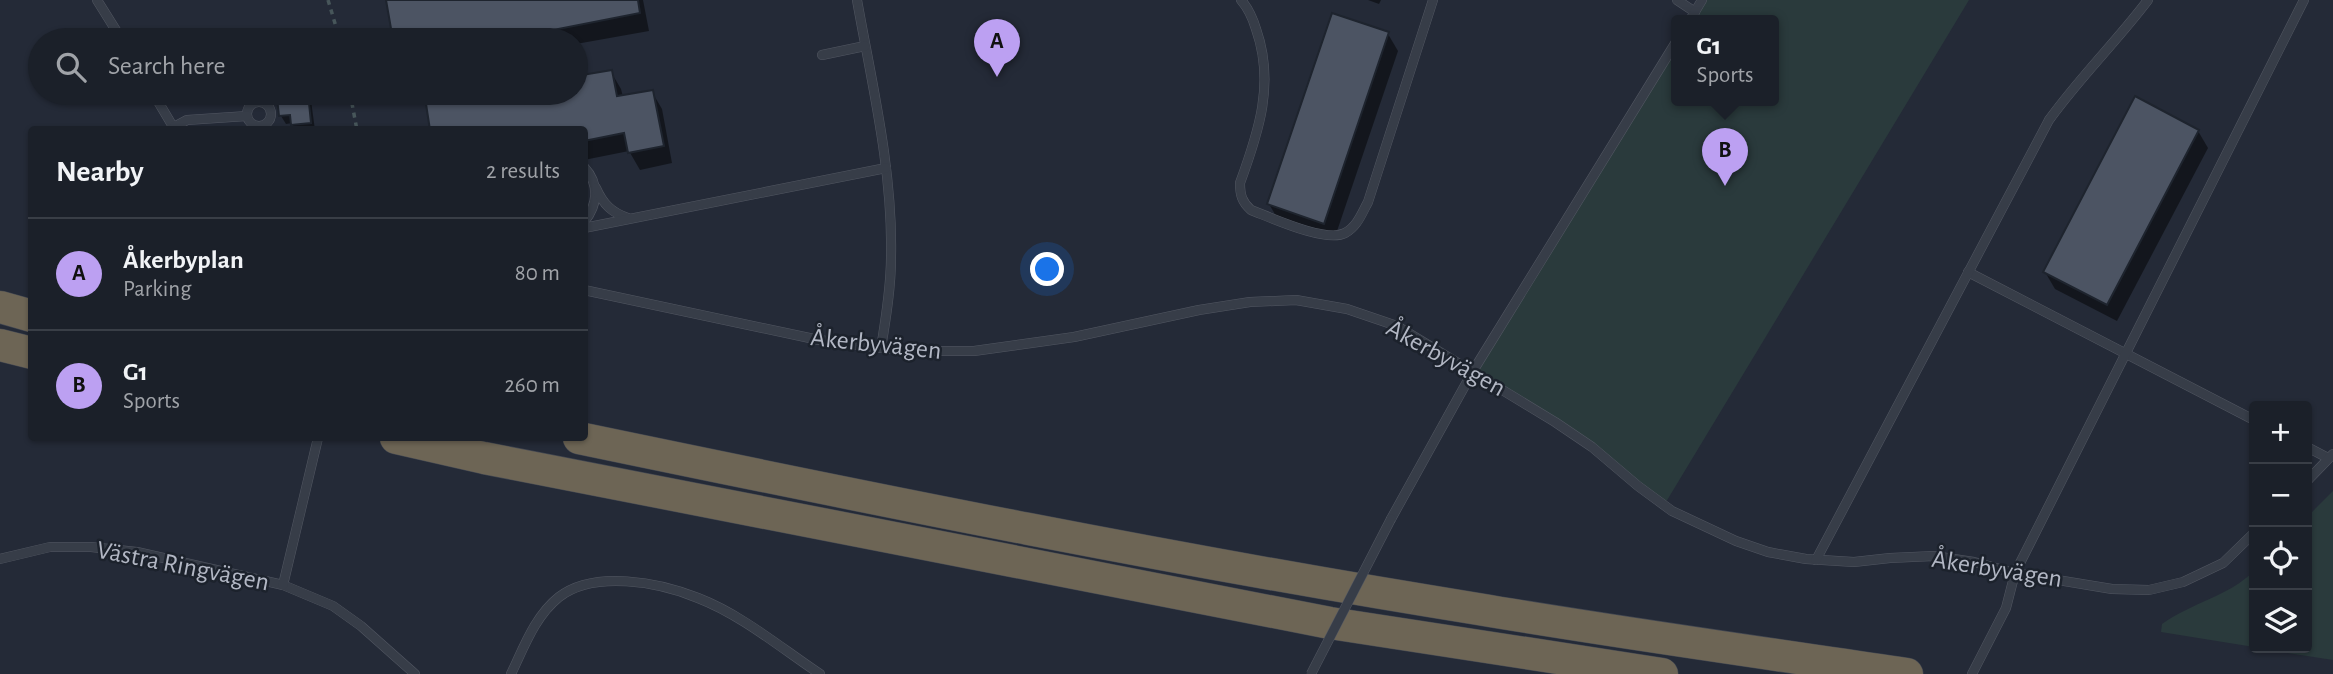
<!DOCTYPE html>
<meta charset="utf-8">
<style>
:root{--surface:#1b2029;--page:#282d35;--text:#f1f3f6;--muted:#a0a3a8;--line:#393e46;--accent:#bca0f2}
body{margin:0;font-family:"Alegreya Sans",sans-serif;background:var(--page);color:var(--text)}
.controls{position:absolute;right:21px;bottom:21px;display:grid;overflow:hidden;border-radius:7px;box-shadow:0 2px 5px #0004}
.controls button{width:63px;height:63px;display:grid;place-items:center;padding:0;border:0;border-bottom:2px solid var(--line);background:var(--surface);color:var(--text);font:35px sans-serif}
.you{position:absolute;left:1048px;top:270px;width:24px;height:24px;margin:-18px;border:5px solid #fff;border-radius:50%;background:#1a73e8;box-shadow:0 0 0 10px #1a73e833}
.badge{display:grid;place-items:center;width:46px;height:46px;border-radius:50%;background:var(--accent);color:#111;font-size:23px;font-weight:700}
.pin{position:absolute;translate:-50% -58px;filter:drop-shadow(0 2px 4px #0008)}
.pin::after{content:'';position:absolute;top:37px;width:24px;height:21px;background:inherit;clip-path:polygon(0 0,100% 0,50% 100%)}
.popup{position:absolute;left:1671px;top:15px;width:108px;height:91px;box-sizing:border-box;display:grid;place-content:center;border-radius:7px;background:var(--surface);filter:drop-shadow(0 2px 5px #0005);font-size:23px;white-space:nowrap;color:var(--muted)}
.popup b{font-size:26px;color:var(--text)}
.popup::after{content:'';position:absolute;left:50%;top:100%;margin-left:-14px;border:14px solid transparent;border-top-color:var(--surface)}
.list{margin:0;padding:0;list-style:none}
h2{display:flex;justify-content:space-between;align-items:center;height:91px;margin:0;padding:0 28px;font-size:30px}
h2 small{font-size:23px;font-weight:400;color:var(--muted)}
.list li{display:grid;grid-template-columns:46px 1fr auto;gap:21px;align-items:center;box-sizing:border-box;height:112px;padding:0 28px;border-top:2px solid var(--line)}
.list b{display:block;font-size:26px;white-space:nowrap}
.list p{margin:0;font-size:23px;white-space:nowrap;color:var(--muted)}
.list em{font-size:23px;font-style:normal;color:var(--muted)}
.icon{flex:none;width:38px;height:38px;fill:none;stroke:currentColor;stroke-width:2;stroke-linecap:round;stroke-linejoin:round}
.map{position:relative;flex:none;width:2333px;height:674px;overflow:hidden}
.search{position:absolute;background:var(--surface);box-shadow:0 2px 5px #0004;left:28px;top:28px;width:560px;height:77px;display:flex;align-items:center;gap:18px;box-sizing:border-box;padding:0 24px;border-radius:38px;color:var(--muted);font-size:26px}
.panel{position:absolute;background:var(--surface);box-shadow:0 2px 5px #0004;left:28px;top:126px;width:560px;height:315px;border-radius:7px}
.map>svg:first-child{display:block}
.green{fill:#2a3a3c}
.shadow{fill:#0007}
.building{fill:#4c5463;stroke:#1e242e;stroke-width:2}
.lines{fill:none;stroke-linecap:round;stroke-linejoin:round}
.lane-casing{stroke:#525762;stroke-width:10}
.highway-casing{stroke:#424752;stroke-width:33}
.path{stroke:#47565a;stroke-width:3.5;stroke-dasharray:5 5;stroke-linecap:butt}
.lane{stroke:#373d48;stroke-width:9}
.highway{stroke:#6d6555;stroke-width:32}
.lane-bridge-casing{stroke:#525762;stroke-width:10;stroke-linecap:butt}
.lane-bridge{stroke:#373d48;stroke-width:9}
.labels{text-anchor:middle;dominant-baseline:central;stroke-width:5;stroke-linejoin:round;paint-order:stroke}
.street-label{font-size:26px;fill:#b2b7c4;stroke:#1c222c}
</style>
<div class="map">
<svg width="2333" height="674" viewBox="0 0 2333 674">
<rect width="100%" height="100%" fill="#242a37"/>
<!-- green -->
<g class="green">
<polygon points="1706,0 1969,0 1666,502 1478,371 1676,49 1676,100 1774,100 1774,20 1694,20"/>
<polygon points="2333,491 2333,660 2256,648 2307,648 2307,517"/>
<path d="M 2254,571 L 2254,647 L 2161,632 L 2162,624 C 2191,603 2229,596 2254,571 Z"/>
</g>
<!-- shadow -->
<g class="shadow">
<polygon points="387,0 643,0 649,31 576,44 576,40 395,40"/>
<polygon points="1368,0 1381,0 1379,4"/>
<polygon points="1388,34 1398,51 1334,240 1279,221 1269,204"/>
<polygon points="611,72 621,89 623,97 652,92 662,109 672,163 640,170 629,151 584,160 584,130 428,105 496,93 576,93 576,78"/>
<polygon points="289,93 310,93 315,130 295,130 292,123 286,124 281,116 289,98"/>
<polygon points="2198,131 2208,148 2117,321 2055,289 2045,272"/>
</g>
<!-- building -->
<g class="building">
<polygon points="386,0 638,0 640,13 553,30 555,40 393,40"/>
<polygon points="1332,13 1389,32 1324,224 1267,204"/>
<polygon points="612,70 617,96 653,90 664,146 628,153 624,133 584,141 584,130 430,130 426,104 486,93 576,93 576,76"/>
<polygon points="287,93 308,93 311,123 291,125 290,115 279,116 277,98 287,96"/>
<polygon points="2135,96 2199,130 2107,305 2043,272"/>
</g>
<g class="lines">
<!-- lane casing -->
<g class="lane-casing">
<g id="lane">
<polyline points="97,0 122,40"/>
<path d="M 857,0 C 872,84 893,171 891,257 C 891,287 886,318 881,348"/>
<path d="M 1241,0 C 1248,8 1253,19 1256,29 C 1275,83 1259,131 1240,183 C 1240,195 1242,202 1251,210 C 1272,218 1326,243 1345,233 C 1357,227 1362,213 1368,202 L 1433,0"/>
<polyline points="1677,0 1695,12"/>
<polyline points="1690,20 1702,0"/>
<polyline points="822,55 865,46"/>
<polyline points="153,93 175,130"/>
<circle cx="259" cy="114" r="12"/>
<polyline points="174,127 187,120 247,116"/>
<path d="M 584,167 C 600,184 598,205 584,222"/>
<path d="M 596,188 C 603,204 612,213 628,218"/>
<polyline points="584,228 886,168"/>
<polyline points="1968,272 2254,420"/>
<polyline points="584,290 819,340 907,351 974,351 1074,337 1199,310 1250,302 1296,300 1347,309 1397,326 1555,422 1592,447 1638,486 1672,511 1736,541 1768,552 1806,559 1854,562 1890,558 1934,556 1974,562 2015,573 2112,589 2149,590 2183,582 2223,563 2254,533"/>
<polyline points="2307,447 2328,458"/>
<polyline points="2307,481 2333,454"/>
<polyline points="1391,519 1473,371 1676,42"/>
<polyline points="0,559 50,547 91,547 137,552 283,585 333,606 361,626 415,674"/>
<path d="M 1816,560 L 2049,120 C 2080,77 2117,41 2148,0"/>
<polyline points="283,585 318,438"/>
<path d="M 511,674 C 524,647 535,616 559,597 C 594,570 659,582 698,598 C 742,615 781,648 820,674"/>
<polyline points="1972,674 2006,608 2015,573 2304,0"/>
</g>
</g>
<!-- highway casing -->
<g class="highway-casing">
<g id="highway">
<polyline points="0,307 32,316"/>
<polyline points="0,345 32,353"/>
<polyline points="396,438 484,458 1330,623 1662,674"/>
<path d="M 579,438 C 877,500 1177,561 1478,609 C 1620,633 1764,653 1907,674"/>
</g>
</g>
<!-- path -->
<g class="path">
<polyline points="328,0 340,40"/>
<polyline points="350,93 357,130"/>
</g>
<!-- lane -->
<use href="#lane" class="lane"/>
<!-- highway -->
<use href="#highway" class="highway"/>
<!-- lane-bridge casing -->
<g class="lane-bridge-casing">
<polyline id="lane-bridge" points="1311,674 1391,519"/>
</g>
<!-- lane-bridge -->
<use href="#lane-bridge" class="lane-bridge"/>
</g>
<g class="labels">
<!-- street labels -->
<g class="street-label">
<text transform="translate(876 344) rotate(6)">Åkerbyvägen</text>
<text transform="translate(1446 358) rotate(29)">Åkerbyvägen</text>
<text transform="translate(183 566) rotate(11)">Västra Ringvägen</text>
<text transform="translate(1997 569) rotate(9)">Åkerbyvägen</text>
</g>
</g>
</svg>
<div class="controls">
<button>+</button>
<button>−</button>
<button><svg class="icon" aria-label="locate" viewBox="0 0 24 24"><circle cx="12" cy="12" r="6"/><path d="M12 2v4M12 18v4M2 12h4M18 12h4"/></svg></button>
<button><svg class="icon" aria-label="layers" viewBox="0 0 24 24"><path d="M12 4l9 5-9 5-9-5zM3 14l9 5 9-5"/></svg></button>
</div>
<div class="you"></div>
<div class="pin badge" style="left:997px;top:77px">A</div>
<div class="pin badge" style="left:1725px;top:186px">B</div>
<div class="popup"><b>G1</b>Sports</div>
<div class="search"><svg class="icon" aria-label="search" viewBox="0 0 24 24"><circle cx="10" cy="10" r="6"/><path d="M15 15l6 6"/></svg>Search here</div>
<section class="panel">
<h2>Nearby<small>2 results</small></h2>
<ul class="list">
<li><span class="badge">A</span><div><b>Åkerbyplan</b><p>Parking</p></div><em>80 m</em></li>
<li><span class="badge">B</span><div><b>G1</b><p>Sports</p></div><em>260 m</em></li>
</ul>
</section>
</div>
